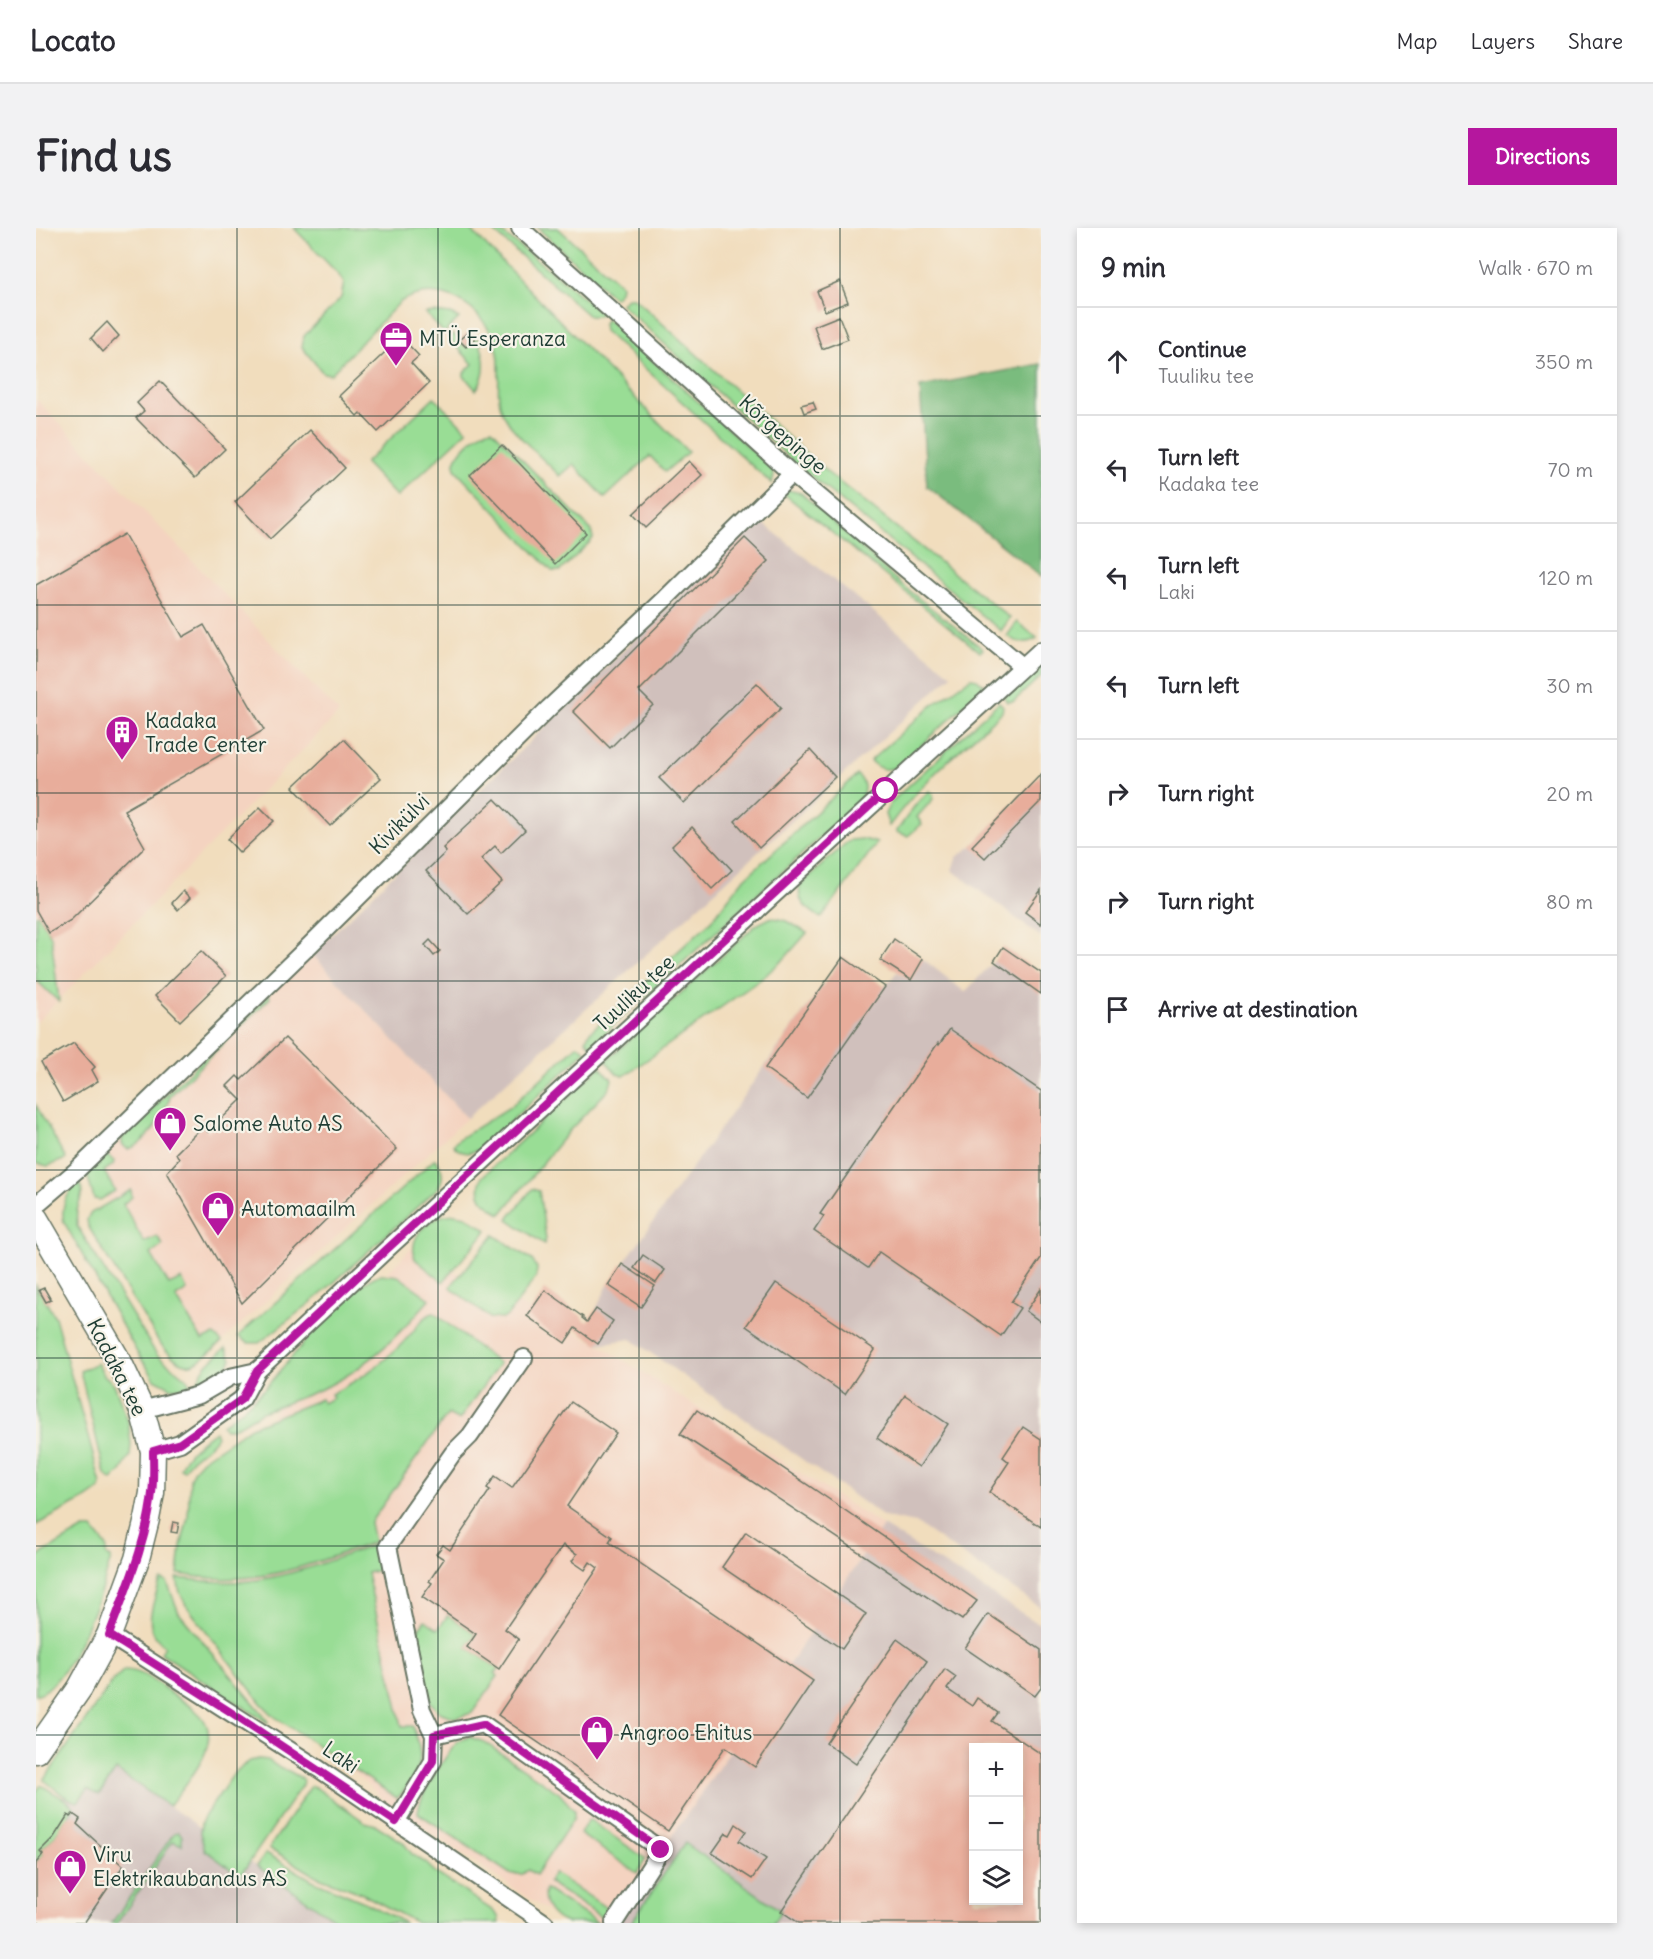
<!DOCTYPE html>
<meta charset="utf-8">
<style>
:root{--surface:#fff;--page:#f2f2f3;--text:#2b2b33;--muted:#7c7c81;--line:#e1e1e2;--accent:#b5179e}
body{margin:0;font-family:Delius,sans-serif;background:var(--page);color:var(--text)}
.controls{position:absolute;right:18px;bottom:18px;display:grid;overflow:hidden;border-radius:0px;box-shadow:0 3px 9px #0003}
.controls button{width:54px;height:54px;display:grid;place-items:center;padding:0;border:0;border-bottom:2px solid var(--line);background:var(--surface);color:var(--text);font:30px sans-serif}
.stop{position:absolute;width:18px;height:18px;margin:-14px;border:4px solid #b5179e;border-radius:50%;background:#fff}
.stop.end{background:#b5179e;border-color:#fff;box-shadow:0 2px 6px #0008}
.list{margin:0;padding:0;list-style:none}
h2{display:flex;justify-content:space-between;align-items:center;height:78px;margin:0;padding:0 24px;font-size:26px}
h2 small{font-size:20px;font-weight:400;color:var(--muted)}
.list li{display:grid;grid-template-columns:39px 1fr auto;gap:18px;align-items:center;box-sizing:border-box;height:108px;padding:0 24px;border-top:2px solid var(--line)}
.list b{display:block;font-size:22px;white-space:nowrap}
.list p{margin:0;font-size:20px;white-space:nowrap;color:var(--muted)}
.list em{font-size:20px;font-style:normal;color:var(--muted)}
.icon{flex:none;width:33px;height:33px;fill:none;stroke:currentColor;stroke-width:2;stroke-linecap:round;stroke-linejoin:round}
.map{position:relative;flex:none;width:1005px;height:1695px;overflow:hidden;border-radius:0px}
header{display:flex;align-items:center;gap:36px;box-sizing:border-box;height:84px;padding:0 30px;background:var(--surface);border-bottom:2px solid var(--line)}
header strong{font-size:28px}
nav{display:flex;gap:33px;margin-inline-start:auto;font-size:21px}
.intro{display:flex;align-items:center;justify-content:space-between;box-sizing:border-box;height:144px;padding:0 36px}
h1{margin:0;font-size:42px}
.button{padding:15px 27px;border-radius:0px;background:var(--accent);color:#fff;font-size:21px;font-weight:700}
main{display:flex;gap:36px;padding:0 36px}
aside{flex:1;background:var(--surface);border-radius:0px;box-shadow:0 3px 9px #0003}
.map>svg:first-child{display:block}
.built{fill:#f4d3c0}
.industrial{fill:#d0c0bc;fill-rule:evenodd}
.green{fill:#99dd95;stroke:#5c8d64;stroke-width:1.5}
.forest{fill:#7abc7e;stroke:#4c7c59;stroke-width:1.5}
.building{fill:#e8ad9b;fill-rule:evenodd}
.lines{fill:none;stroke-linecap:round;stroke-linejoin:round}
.minor-casing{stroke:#687564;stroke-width:20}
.secondary-casing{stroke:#687564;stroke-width:27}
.minor{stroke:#fff;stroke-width:16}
.secondary{stroke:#fff;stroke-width:24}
.route{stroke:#b5179e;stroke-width:8}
.grid{fill:none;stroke:#1f3d34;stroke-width:1.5;stroke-opacity:0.55}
.labels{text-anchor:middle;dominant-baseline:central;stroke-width:4.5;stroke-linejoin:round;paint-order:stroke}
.poi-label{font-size:21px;fill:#1f3d34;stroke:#f7f3e8;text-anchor:start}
.street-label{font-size:21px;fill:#1f3d34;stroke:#f7f3e8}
</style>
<header>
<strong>Locato</strong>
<nav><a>Map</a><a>Layers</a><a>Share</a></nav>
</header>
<div class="intro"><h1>Find us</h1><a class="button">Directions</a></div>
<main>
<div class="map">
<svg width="1005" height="1695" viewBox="0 0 1005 1695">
<rect width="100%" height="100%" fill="#f7f3e8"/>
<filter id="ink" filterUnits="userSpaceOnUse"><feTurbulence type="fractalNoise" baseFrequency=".0167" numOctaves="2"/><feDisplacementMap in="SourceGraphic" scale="12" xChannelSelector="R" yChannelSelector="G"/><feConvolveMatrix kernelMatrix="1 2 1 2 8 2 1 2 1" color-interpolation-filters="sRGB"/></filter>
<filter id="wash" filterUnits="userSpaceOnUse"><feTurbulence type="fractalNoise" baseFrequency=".008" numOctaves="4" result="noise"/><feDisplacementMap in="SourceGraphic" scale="24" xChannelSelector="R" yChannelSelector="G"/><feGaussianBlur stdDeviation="1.35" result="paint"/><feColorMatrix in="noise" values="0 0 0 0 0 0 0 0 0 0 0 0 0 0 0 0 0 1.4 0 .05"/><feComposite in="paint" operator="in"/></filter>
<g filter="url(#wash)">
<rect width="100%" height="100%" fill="#f1ddbd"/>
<!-- built -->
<g class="built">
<polygon points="0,171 303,485 0,795"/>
<polygon points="276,726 431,890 163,1134 54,941"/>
<polygon points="374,1021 562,1116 847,1298 577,1695 529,1695 357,1579 324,1550 287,1514 229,1426 203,1345 219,1223 249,1161 282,1119"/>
</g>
<!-- industrial -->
<g class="industrial">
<polygon points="722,291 916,447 431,890 276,726"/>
<polygon points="1005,546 1005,709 916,642 921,629 936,618"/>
<polygon points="807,729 849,759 861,744 875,752 887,731 929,764 958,733 1005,766 1005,1380 880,1295 848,1289 595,1111 562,1116 577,1093 560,1081 572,1057"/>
<path d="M 847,1298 L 1005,1397 L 1005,1695 L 577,1695 ZM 938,1520 L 982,1520 L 982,1672 L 938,1672 Z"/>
<polygon points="57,1526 304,1695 0,1695 0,1608"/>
</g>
<!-- green -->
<g class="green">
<path d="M 258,0 L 433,0 L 652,224 L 629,244 L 614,228 L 569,270 L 538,236 L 524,248 C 507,230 475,205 466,183 C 458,163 467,140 461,120 C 449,79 403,50 364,74 L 295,146 L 287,145 L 266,119 L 268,108 L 305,70 L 308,55 L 302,46 Z"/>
<polygon points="454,0 460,0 524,50 565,85 562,88 553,88"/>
<polygon points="502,0 522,0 585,57 584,64 578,70"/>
<polygon points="591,70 598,70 792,245 974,390 965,403 761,237 585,76"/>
<polygon points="398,84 414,86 423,90 408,105 389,85"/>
<polygon points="571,91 735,240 738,247 736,256 568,103 567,96"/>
<path d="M 417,106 L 430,119 L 441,109 C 450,127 452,145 440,162 L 428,148 L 428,145 L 437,136 L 413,110 Z"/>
<polygon points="398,169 431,203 361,269 329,235"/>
<path d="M 456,201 L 555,302 L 557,310 L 554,314 L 524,343 L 516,343 L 419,241 C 415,227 443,202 456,201 Z"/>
<polygon points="752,262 765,265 866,357 947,421 944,424 747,265"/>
<path d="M 981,394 L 1001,410 C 990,417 981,415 971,408 Z"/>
<polygon points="1005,435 1005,448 978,473 971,474 968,469"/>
<path d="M 935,450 L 941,451 L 949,458 L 862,539 C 850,543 844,542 834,533 L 893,480 Z"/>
<path d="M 963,474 L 967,478 L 966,484 C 926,520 885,554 853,598 L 849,586 L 855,574 Z"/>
<path d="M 821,547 C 831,555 829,564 823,574 L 555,818 L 550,812 L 553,805 L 674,694 L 706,653 Z"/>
<polygon points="893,563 897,566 897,571 881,589 886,596 872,608 860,604 880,576"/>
<path d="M 827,611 L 841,615 L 785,690 C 772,681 760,675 764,657 L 809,616 L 815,612 Z"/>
<polygon points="2,686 15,708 23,774 0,752 0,687"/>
<path d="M 734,690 C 749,690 758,697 771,705 L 748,731 L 725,751 L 588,848 L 581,846 L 570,833 L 720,697 Z"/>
<path d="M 233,766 L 234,770 L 134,868 C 131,884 108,920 91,921 L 86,916 L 86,911 L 88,908 Z"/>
<path d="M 542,817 L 550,823 L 445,921 C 433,926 426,927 417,917 L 424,910 L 474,879 Z"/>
<path d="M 564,839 L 576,851 L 573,861 L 532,904 L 465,986 C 449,976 438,969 446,949 Z"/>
<polygon points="0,877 30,931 12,938 0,935"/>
<polygon points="72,928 78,933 77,937 68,943 79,963 64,972 58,971 51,946 67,929"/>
<path d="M 399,931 C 407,940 409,949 402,960 L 282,1069 L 223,1115 L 212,1115 L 202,1108 Z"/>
<path d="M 42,954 C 50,966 43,971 41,983 C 40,988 41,993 41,998 L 121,1127 L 151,1151 L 155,1159 L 136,1160 L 119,1151 L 102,1126 L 28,994 C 24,977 31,967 42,954 Z"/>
<polygon points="496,961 503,963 510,1011 508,1016 472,991"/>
<path d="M 95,962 L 96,969 L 87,976 L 108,1014 L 121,1008 L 127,1017 L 115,1026 L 133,1057 L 146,1051 L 151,1062 L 140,1069 L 166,1112 L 178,1107 L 186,1114 C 157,1139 151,1148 123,1114 L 52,998 L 51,991 L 55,985 Z"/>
<path d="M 419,986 L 430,988 L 451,1002 L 407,1054 L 379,1031 C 372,1006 395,987 419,986 Z"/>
<polygon points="458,1007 496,1032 501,1040 500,1049 473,1086 467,1091 454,1090 414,1059"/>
<path d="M 345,1046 L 362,1048 L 394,1071 C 364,1105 336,1136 294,1157 C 272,1168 249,1175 226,1184 C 216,1189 200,1202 189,1201 L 186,1197 C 202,1185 217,1173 231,1158 C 259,1127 308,1060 345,1046 Z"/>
<polygon points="0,1057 19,1089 65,1256 64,1261 51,1270 0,1297"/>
<path d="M 398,1085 L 463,1136 L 423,1192 L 412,1186 L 334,1295 L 338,1314 C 295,1329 249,1348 203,1350 C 182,1352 162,1349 142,1346 L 145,1318 L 152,1289 L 154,1250 L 158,1241 L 166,1232 L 215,1199 L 285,1171 L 287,1175 L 297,1170 L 295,1166 C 325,1151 352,1132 374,1107 C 381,1099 388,1087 398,1085 Z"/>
<path d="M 190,1120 L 195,1131 C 190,1145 176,1149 164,1156 L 162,1153 C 167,1137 178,1130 190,1120 Z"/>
<polygon points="61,1135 68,1147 78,1156 92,1193 95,1216 94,1228 85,1243 76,1252 69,1246 44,1143"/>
<path d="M 179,1203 L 181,1208 C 174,1222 155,1226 148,1242 L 144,1240 C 151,1223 165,1214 179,1203 Z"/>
<path d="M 48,1301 L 57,1301 L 71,1319 L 70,1328 L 75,1330 C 66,1363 34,1458 0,1467 L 0,1329 Z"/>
<path d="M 338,1317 L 344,1339 L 344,1342 L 331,1345 L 366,1498 L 377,1498 C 384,1521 390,1535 373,1556 C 369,1561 366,1566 361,1570 L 239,1489 L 225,1475 L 150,1377 L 144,1365 L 141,1350 C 168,1353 195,1356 221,1352 C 262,1346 300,1330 338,1317 Z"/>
<path d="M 126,1352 L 131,1354 L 143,1385 L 232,1492 L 232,1495 L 125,1425 L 129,1418 C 105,1400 116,1379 124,1354 Z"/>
<polygon points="412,1387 440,1406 431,1419 463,1441 459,1445 462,1448 436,1485 419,1490 403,1484 394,1474 379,1406 389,1392 402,1401"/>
<path d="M 88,1442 C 107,1442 123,1456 137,1467 C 145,1472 153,1477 160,1483 C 194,1511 151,1553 133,1578 L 80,1542 L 63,1567 L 51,1561 L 42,1574 C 29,1571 19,1560 8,1552 L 76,1454 Z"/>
<path d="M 434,1509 L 448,1514 L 523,1565 L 538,1582 L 538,1590 L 500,1647 L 492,1642 L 487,1646 L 474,1646 L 382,1585 C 382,1569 410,1527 421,1515 C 425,1512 429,1510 434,1509 Z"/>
<polygon points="223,1531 232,1532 245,1541 253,1543 267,1551 266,1557 204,1648 169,1622 164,1605 165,1595 170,1586 199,1544 214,1533"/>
<polygon points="5,1557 30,1572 38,1579 18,1609 4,1623 7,1626 0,1635 0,1564"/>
<polygon points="275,1558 279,1559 329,1594 340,1597 367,1614 376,1626 390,1635 400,1645 456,1682 462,1688 463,1695 381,1695 325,1665 280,1648 233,1620"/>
<polygon points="554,1592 610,1631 601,1645 544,1606 551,1593"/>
<polygon points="143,1604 146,1608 146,1617 137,1613 81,1695 76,1695 138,1605"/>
<polygon points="649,1615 745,1683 737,1695 595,1695"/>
<polygon points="230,1625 276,1652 333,1676 369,1695 304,1695 221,1638"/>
<polygon points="518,1645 575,1683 571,1693 512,1654"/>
<path d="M 509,1661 L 562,1695 C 553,1695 540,1695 531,1695 C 516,1691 505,1676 509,1661 Z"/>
</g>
<!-- forest -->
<polygon class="forest" points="1005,136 1005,348 891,258 884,159"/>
<g id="blocks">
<!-- building -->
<g class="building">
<polygon points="804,53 812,74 789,83 781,63"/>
<polygon points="803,88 812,111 786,121 778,98"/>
<polygon points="71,94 83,108 67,124 55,110"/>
<polygon points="432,104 439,111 430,119 423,112"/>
<polygon points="365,109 383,128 375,135 393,155 342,204 324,185 321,188 303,168"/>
<polygon points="124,153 189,221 159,250 100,190 108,183 101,175"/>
<polygon points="777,174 780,181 768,185 765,177"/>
<polygon points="274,202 309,240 234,311 199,274"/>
<polygon points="466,217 550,305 519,336 434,247"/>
<polygon points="653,233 666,247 610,300 597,286"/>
<polygon points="88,306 147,409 168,397 228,502 88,582 109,619 35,692 13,705 0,682 0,357"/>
<polygon points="709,310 733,333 603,463 617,477 574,520 537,483"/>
<polygon points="721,455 745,480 648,575 623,550"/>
<polygon points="308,511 345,550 294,598 257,559"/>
<polygon points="774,522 799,549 723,620 699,593"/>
<polygon points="1005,546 1005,573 949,630 936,618"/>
<polygon points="459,571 489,602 465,625 459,618 445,631 466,654 432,686 390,643 410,624 407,620"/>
<polygon points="224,579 238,593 204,625 191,611"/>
<polygon points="656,599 696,642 676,661 636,618"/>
<polygon points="1005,662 1005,696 989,684"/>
<polygon points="147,663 154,670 142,682 136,675"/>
<polygon points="858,711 887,731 875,752 844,732"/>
<polygon points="394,712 404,723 398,728 389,717"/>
<polygon points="967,719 1005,745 1005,766 958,733"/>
<polygon points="165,723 190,748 144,793 119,768"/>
<polygon points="807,729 849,759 771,870 729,840"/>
<polygon points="914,801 1005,863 1005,1030 975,1074 984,1080 965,1108 843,1024 832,1040 778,1003 788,988 784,986 902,815 903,817"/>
<polygon points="249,810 361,921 206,1075 131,944 143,931 140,925 167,898 172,904 205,872 191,858 201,848 205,852"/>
<polygon points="38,815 59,839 56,842 62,853 27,874 5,834"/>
<polygon points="607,1027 629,1042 620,1055 598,1040"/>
<polygon points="586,1036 619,1058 605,1079 572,1057"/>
<polygon points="740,1055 839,1122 809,1166 710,1098"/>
<polygon points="8,1060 15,1072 10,1074 3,1062"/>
<polygon points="1005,1061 1005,1094 990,1083"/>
<polygon points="509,1062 547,1089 546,1090 551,1094 560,1081 577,1093 562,1116 539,1100 529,1115 491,1088"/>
<polygon points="869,1167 912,1196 883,1239 841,1210"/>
<polygon points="535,1174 580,1205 531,1278 576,1309 573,1314 777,1453 719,1539 689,1519 632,1603 462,1487 562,1340 554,1334 549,1342 536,1333 541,1326 527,1317 469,1401 483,1411 463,1441 431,1419 440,1406 386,1369 396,1355 393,1353 408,1331 400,1326 407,1317 414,1322 454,1262 451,1260 459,1248 476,1260"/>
<polygon points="661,1182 800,1276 941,1373 926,1392 644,1206"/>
<polygon points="987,1199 1005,1211 1005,1299 953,1264 973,1234 967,1229"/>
<polygon points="137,1294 143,1295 141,1305 135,1304"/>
<polygon points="710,1304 830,1386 806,1421 686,1339"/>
<polygon points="952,1386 1005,1422 1005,1460 999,1468 929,1420"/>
<polygon points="861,1411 891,1433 820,1536 790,1515"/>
<path d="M 909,1441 L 920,1449 L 911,1461 L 936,1478 L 941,1470 L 962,1485 L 956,1493 L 1005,1526 L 1005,1695 L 763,1695 L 745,1683 ZM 938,1520 L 982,1520 L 982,1672 L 938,1672 Z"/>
<polygon points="37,1586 44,1591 41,1596 87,1638 48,1695 0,1695 0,1635 7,1626 4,1623 18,1609 32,1587 34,1589"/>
<polygon points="700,1596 710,1603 703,1613 730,1631 716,1651 676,1625 690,1605 694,1607"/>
</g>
</g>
</g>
<g filter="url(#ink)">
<use href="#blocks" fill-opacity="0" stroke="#687564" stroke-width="1.5"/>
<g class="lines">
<!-- minor casing -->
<g class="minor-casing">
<g id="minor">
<polyline points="484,0 756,246 986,438"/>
<polyline points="0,977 41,942 274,717 513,480 630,370 756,246"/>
<polyline points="106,1182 163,1167 194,1149 221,1143"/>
<polyline points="117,1223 144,1215 206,1171 221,1143 350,1022 1005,422"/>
<polyline points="73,1407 283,1541 509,1695"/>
<polyline points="398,1507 447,1496 625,1622 578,1695"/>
<polyline points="360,1594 397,1533 398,1507 386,1482 352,1318 417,1225 434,1208 488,1130"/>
</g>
</g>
<!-- secondary casing -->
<g class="secondary-casing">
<polyline id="secondary" points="0,991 84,1135 106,1182 117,1223 116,1265 111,1291 101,1331 73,1407 44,1460 0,1523"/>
</g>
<!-- minor -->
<use href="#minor" class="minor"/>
<!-- secondary -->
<use href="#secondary" class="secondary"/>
</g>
</g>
<g class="lines" filter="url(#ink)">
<!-- route -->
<path class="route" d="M 625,1622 L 447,1496 L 398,1507 L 397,1533 L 360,1594 L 193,1483 L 73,1407 C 90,1361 111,1314 116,1265 C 118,1251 117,1237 117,1223 L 144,1215 L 206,1171 L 221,1143 L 350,1022 L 850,563"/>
</g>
<!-- grid -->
<path class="grid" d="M 201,0 L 201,1695M 402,0 L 402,1695M 603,0 L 603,1695M 804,0 L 804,1695M 0,188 L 1005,188M 0,377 L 1005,377M 0,565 L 1005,565M 0,753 L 1005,753M 0,942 L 1005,942M 0,1130 L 1005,1130M 0,1318 L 1005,1318M 0,1507 L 1005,1507"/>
<!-- icons -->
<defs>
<g id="office-pin" transform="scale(1.725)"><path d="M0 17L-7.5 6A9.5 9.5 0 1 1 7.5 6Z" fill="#b5179e" stroke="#f7f3e8"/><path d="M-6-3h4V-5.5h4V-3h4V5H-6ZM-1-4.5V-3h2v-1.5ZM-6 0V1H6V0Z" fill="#fff"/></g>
<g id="building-pin" transform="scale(1.725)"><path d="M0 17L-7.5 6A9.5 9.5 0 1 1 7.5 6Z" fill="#b5179e" stroke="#f7f3e8"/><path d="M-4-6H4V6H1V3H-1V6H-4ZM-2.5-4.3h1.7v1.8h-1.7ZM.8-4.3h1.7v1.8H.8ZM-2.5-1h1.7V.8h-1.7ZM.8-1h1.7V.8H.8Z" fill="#fff"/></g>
<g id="shop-pin" transform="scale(1.725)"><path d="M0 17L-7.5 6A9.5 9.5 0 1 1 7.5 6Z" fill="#b5179e" stroke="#f7f3e8"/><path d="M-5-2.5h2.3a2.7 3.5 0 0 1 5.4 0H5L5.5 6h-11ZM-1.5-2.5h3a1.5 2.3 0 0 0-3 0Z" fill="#fff"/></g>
</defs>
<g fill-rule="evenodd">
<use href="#office-pin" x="360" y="110"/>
<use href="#building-pin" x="86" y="504"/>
<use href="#shop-pin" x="134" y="895"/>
<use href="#shop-pin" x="182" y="980"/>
<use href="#shop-pin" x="561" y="1504"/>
<use href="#shop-pin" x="34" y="1638"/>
</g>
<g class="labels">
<!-- poi labels -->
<g class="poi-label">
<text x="383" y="110">MTÜ Esperanza</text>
<text x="109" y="492">Kadaka<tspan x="109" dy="24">Trade Center</tspan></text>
<text x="157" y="895">Salome Auto AS</text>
<text x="205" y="980">Automaailm</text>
<text x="584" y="1504">Angroo Ehitus</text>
<text x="57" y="1626">Viru<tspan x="57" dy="24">Elektrikaubandus AS</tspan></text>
</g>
<!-- street labels -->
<g class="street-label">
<text transform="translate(747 206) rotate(41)">Kõrgepinge</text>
<text transform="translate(363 596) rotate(-45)">Kivikülvi</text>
<text transform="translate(598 765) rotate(-43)">Tuuliku tee</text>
<text transform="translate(81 1139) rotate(63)">Kadaka tee</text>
<text transform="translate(305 1529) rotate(34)">Laki</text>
</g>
</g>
</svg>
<div class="controls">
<button>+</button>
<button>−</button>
<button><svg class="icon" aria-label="layers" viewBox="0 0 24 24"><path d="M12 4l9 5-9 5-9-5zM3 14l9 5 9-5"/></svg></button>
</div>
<div class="stop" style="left:850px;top:563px"></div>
<div class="stop end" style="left:625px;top:1622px"></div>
</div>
<aside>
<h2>9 min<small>Walk · 670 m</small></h2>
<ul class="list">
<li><svg class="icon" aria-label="ahead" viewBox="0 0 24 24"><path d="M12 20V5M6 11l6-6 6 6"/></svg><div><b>Continue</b><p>Tuuliku tee</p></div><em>350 m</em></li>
<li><svg class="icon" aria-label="left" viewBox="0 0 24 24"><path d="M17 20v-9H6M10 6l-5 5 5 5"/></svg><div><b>Turn left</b><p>Kadaka tee</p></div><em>70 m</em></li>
<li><svg class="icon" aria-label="left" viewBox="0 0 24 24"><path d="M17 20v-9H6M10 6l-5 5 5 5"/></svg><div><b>Turn left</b><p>Laki</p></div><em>120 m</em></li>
<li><svg class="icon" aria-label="left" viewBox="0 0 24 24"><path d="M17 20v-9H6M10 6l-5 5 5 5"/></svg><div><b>Turn left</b></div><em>30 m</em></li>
<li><svg class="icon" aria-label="right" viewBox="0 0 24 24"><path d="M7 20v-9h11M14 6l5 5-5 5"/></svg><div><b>Turn right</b></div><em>20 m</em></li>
<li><svg class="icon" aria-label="right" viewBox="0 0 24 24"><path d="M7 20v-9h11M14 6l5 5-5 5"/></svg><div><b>Turn right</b></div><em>80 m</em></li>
<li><svg class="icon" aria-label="arrive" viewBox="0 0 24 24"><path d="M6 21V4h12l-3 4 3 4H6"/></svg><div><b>Arrive at destination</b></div></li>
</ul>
</aside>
</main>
